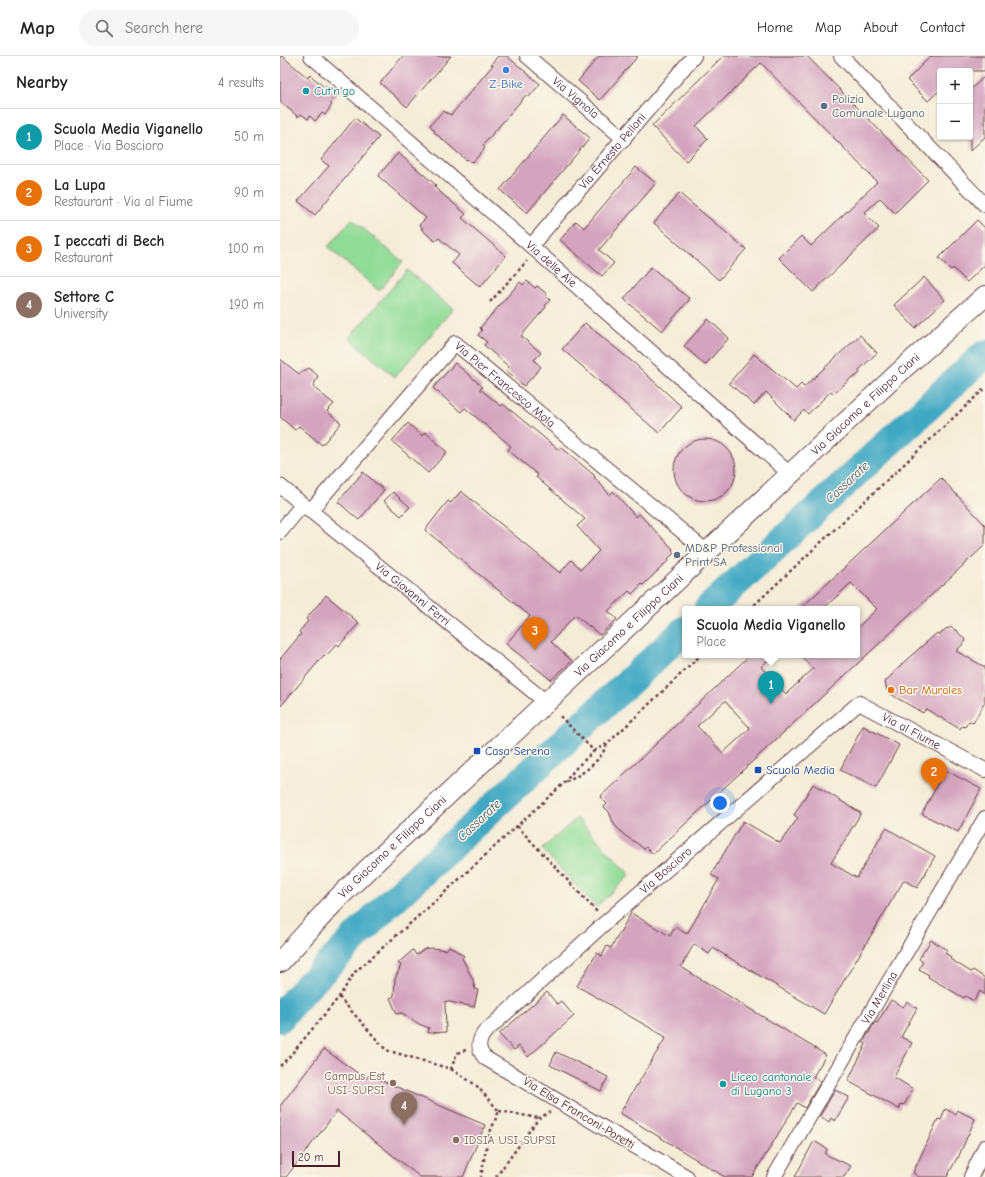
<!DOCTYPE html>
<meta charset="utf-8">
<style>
:root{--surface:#fff;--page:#f6f6f6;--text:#222;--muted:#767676;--line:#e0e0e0;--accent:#d93025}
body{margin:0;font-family:"Comic Neue",sans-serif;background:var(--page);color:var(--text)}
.controls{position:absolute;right:12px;top:12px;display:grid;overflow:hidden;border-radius:4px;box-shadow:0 1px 3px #0004}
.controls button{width:36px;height:36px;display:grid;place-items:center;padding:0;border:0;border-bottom:1px solid var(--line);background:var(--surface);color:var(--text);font:20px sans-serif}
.scale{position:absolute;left:12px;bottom:10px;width:48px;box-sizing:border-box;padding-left:4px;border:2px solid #4a1f2b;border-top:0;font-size:11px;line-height:14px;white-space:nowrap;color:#4a1f2b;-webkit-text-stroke:3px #fbf7ec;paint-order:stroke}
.you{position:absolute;left:440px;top:747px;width:14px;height:14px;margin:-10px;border:3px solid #fff;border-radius:50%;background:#1a73e8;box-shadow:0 0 0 6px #1a73e833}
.badge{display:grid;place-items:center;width:26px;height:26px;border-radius:50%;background:var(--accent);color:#fff;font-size:13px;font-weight:700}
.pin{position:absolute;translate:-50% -33px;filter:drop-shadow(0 1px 2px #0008)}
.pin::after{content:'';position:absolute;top:21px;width:14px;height:12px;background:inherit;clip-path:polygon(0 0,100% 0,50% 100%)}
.popup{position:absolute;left:402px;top:550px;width:178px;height:52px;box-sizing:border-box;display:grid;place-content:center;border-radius:4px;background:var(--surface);filter:drop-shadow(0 1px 3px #0005);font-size:13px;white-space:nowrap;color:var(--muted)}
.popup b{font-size:15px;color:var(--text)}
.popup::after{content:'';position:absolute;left:50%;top:100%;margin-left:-8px;border:8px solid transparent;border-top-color:var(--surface)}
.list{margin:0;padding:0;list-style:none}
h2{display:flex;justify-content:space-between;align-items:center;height:52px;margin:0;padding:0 16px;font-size:17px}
h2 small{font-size:13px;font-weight:400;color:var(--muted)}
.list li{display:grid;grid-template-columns:26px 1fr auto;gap:12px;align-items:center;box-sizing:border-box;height:56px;padding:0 16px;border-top:1px solid var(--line)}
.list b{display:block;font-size:15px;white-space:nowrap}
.list p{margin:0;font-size:13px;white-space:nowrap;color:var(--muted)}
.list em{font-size:13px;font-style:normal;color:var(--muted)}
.icon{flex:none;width:22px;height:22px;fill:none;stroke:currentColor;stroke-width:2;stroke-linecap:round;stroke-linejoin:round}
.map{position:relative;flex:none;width:705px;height:1121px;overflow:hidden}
header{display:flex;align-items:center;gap:24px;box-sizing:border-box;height:56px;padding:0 20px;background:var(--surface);border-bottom:1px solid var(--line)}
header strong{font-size:19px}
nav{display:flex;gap:22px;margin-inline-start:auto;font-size:14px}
.search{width:280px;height:36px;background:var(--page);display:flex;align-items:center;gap:10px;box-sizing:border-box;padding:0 14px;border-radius:22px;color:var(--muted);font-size:15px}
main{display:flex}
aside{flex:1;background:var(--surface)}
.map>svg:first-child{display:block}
.green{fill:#90db97;stroke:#6d7d61}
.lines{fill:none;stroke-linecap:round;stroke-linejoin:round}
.river{stroke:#41a8c2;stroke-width:29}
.building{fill:#d3a4be;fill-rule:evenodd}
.street-casing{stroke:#643e45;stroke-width:16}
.secondary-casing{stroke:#643e45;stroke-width:22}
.path{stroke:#643e45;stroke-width:2.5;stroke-dasharray:3 3;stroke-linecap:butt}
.street{stroke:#fff;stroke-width:14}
.secondary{stroke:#fff;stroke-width:20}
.shop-dot{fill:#3f7fe0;stroke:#fbf7ec;stroke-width:1.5}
.culture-dot{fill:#0f9aa8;stroke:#fbf7ec;stroke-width:1.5}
.service-dot{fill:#5c6f8a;stroke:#fbf7ec;stroke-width:1.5}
.food-dot{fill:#e8710a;stroke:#fbf7ec;stroke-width:1.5}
.transit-dot{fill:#1a4fb4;stroke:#fbf7ec;stroke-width:1.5}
.education-dot{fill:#8d6e63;stroke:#fbf7ec;stroke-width:1.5}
.labels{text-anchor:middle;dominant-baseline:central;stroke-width:3;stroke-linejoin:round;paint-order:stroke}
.shop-label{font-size:12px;fill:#366cbe;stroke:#fbf7ec}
.culture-label{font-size:12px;fill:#0d838f;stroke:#fbf7ec;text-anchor:start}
.street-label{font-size:12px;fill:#4a1f2b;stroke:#fbf7ec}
.service-label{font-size:12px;fill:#4e5e75;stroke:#fbf7ec;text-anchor:start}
.food-label{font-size:12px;fill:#c56008;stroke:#fbf7ec;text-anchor:start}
.transit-label{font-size:12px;fill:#164399;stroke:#fbf7ec;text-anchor:start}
.education-label{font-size:12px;fill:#785e54;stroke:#fbf7ec;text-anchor:end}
.water-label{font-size:13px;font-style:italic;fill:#465667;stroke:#fbf7ec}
</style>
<header>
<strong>Map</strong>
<div class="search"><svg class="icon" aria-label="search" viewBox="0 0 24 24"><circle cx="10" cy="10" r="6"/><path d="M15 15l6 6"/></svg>Search here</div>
<nav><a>Home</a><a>Map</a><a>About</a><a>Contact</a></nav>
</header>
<main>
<aside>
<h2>Nearby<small>4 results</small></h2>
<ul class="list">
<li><span class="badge" style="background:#0f9aa8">1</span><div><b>Scuola Media Viganello</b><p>Place · Via Boscioro</p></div><em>50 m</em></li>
<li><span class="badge" style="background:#e8710a">2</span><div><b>La Lupa</b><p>Restaurant · Via al Fiume</p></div><em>90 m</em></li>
<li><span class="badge" style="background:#e8710a">3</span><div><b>I peccati di Bech</b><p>Restaurant</p></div><em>100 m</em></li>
<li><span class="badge" style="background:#8d6e63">4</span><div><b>Settore C</b><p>University</p></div><em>190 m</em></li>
</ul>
</aside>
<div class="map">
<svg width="705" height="1121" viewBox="0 0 705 1121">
<rect width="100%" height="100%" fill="#fbf7ec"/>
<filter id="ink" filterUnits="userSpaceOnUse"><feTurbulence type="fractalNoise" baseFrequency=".025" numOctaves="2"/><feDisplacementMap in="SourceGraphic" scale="8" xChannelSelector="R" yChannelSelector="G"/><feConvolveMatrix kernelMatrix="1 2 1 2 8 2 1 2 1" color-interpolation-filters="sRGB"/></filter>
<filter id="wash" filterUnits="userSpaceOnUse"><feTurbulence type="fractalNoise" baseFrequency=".012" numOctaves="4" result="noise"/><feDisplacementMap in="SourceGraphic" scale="16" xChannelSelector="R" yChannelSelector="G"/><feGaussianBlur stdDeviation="0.9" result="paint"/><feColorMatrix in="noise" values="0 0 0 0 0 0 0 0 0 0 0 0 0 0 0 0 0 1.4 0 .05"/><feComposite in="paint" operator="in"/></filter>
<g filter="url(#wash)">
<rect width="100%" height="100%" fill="#f5ecd8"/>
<!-- green -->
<g class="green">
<polygon points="72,163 123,206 99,235 48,191"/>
<polygon points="127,214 173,253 115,321 69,282"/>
<polygon points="297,762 350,819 316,851 262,793"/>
</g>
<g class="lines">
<!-- river -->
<g class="river">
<polyline points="428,553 705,298"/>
<polyline points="0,962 18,940 107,849 405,574"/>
</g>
</g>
<g id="blocks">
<!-- building -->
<g class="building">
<polygon points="0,0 2,0 28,22 30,19 44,31 46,29 57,39 50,47 52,49 45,59 42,57 35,65 30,60 28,63 21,58 18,61 0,45"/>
<polygon points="123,0 171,0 127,51 100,27"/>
<polygon points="218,0 227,0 260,28 249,41 246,39 203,89 205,92 193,106 192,105 191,106 187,103 186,104 154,76 155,75 151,71 150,69 163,55 171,59 213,9 211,8"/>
<polygon points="319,0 358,0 320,44 298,25"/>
<polygon points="443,0 527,0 648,124 615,157 600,142 584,157 599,172 533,236 499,202 521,180 531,190 597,126 481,7 416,70 428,83 406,105 372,70"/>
<polygon points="651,0 705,0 705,15 660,15 660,34 648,45 627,24"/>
<polygon points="705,20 705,81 690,95 690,34"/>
<polygon points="283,59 310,82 247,157 220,134"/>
<polygon points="75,62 99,81 35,159 18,145 49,110 41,104"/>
<polygon points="118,97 156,129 154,131 186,158 182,162 226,200 200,231 172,207 179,199 159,182 155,185 141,173 143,172 139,169 146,162 98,120"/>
<polygon points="356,111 376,127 319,194 334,207 322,220 280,184 296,165 304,172"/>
<polygon points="399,137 466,193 439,224 374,167"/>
<polygon points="697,164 705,172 705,209 687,226 673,212 671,214 659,202"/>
<polygon points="371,211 410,243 382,275 344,243"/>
<polygon points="644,221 665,244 635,272 614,249"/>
<polygon points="247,225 255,232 257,230 267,238 266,240 270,244 265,250 266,251 241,280 261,297 254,304 261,311 244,330 226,314 229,311 204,289 207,286 198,279 202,274 200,272 240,226 243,229"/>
<polygon points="428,263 449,282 425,309 404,290"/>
<polygon points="305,267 355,308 402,351 379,377 282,293"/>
<polygon points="580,279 597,297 579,314 580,317 575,321 572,321 554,338 551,335 528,358 524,354 514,364 486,336 474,349 449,327 474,298 516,333 521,328 524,331"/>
<polygon points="0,303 19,318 29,312 38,320 33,331 54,348 47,355 61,367 42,389 19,370 15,374 0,361"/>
<polygon points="175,307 203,331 200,333 221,350 223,348 279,394 281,391 315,420 314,421 330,439 333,435 356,461 359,458 393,493 392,494 394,497 388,503 389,504 363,529 362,528 352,538 349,535 328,555 337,563 320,579 295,559 271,586 292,605 271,624 226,588 250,560 145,474 168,445 171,447 181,435 280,517 291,504 301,513 319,495 297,470 305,463 256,421 258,419 228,394 231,390 185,352 181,356 153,332"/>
<polygon points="128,367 142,380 145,376 167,396 148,417 112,385"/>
<circle cx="425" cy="414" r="31"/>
<polygon points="83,416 104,434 79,464 58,446"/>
<path d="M 661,422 L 705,469 L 705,489 L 373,798 L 366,791 L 364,793 L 358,788 L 344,779 L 334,768 L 329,756 L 324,751 L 327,748 L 320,741 L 470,599 L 493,599 L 481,611 L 506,638 L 533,613 L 520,599 L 577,599 L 577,572 L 597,553 L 571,527 L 543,553 L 520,553 ZM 445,645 L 470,672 L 443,697 L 417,670 Z"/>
<polygon points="113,436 130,451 121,460 104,445"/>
<polygon points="46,539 79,567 59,590 57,588 46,600 44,599 0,651 0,603 21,578 19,576 28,565 26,563"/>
<polygon points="670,571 677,575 686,585 676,595 705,611 705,646 693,667 689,665 685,671 682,670 680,673 646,653 643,657 617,642 607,635 605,626 625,605 657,577 659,579 667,572 668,573"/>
<polygon points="583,670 619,689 596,732 560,714"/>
<polygon points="665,714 701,733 678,776 642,758"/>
<polygon points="533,728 581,757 551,807 577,822 606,772 655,800 637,832 624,824 544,958 433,892 429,898 414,888 401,911 546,999 533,1021 541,1025 525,1052 517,1047 472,1121 445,1121 340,1057 386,981 297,930 317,897 322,900 327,890 331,892 351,857 390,880 395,871 407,878 439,823 431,819 463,765 500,787 518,762 514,759"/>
<polygon points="651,884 667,894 665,897 671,901 670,903 691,916 693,914 705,922 705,939 700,935 694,945 685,940 684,942 648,921 649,919 639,913 643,906 639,903"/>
<polygon points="169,890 184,900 182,902 193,924 195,933 198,934 194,951 165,945 166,976 148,977 149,972 139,968 122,957 117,958 110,942 114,940 115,923 121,909 118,907 133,894 136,899 144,893 152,892 166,894"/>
<polygon points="267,936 277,948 281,945 294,960 248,1001 239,990 234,994 219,978"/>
<polygon points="611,944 623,951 627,946 637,952 621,981 632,987 614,1021 633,1033 624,1049 621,1048 619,1053 568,1025 586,988 583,986 595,966 597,967"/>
<polygon points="44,993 86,1023 89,1019 205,1069 183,1121 140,1121 57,1055 6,1121 0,1121 0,1050"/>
<polygon points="276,996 328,1021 321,1035 270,1009"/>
<polygon points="555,1034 569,1041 555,1065 551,1062 549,1066 540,1060"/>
<polygon points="665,1053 676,1058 677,1054 695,1063 678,1102 677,1102 667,1121 639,1121 633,1117 658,1063 661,1064"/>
<polygon points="534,1085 547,1093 545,1098 571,1110 564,1121 515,1121"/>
</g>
</g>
</g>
<g filter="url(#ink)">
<use href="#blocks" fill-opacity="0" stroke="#643e45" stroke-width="1"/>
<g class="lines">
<!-- street casing -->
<g class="street-casing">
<g id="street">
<path id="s1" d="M 31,0 L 251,190 L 510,418"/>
<path id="s2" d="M 247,0 L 344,83"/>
<polyline points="561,0 705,149"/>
<path id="s3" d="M 251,190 L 414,0"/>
<path id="s4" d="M 0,430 L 266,646"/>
<path id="s5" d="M 30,455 L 175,287 L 427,496"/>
<polyline points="0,476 22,449"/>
<path id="s6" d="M 407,1121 L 205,1002 C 197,993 198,986 204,977 L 326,866 L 579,647 L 705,714"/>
<path id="s7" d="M 494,1121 L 705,762"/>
<polyline points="691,1121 705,1091"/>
</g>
</g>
<!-- secondary casing -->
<g class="secondary-casing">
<g id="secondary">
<path id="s8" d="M 0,906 L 57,843 L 88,813 L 626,310 L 705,240"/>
</g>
</g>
<!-- path -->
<g class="path">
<polyline points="210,246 247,205"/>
<polyline points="470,553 705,332"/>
<polyline points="314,695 326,688"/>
<path d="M 286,726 C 303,718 320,706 327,688 L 421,599"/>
<polyline points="237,770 317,856"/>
<polyline points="59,941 106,994 171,1013 177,997 186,994"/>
<polyline points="0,1010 9,1001 59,941 75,916 151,849 284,727 296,712 314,695 278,658"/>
<polyline points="171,1013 196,1029 219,1055 208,1081 201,1121"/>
<polyline points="219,1055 259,1062"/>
<polyline points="216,1121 259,1062 270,1056"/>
</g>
<!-- street -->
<use href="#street" class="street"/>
<!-- secondary -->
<use href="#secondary" class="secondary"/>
</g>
</g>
<!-- markers -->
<circle class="shop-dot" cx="226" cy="14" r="4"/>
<g class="culture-dot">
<circle cx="26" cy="35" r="4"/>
<circle cx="443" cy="1028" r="4"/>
</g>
<g class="service-dot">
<circle cx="544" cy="50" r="4"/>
<circle cx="397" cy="499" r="4"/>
</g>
<circle class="food-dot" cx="611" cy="634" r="4"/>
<g class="transit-dot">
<rect x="193" y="691" width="8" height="8" rx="2"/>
<rect x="474" y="710" width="8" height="8" rx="2"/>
</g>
<g class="education-dot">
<circle cx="113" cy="1027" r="4"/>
<circle cx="176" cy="1084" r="4"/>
</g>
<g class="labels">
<!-- shop labels -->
<g class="shop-label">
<text x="226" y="28">Z-Bike</text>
</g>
<!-- culture labels -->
<g class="culture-label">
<text x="34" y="35">Cut'n'go</text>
<text x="451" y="1021">Liceo cantonale<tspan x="451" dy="14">di Lugano 3</tspan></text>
</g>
<!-- street labels -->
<g class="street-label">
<text stroke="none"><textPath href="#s2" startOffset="64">Via Vignola</textPath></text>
<text stroke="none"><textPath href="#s3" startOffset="125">Via Ernesto Pelloni</textPath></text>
<text stroke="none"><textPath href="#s1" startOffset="318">Via delle Aie</textPath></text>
<text stroke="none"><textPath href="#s5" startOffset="287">Via Pier Francesco Mola</textPath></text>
<text stroke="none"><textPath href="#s8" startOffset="809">Via Giacomo e Filippo Ciani</textPath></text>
<text stroke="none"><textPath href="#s4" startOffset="171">Via Giovanni Ferri</textPath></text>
<text stroke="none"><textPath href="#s8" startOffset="485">Via Giacomo e Filippo Ciani</textPath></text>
<text stroke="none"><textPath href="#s6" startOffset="821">Via al Fiume</textPath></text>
<text stroke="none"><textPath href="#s8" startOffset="161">Via Giacomo e Filippo Ciani</textPath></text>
<text stroke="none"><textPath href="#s6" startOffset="506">Via Boscioro</textPath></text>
<text stroke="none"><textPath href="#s7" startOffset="208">Via Merlina</textPath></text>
<text transform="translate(299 1057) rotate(31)">Via Elsa Franconi-Poretti</text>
</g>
<!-- service labels -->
<g class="service-label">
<text x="552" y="43">Polizia<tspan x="552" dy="14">Comunale Lugano</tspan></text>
<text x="405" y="492">MD&amp;P Professional<tspan x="405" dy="14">Print SA</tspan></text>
</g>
<!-- food labels -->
<g class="food-label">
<text x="619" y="634">Bar Murales</text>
</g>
<!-- transit labels -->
<g class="transit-label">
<text x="205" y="695">Casa Serena</text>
<text x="486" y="714">Scuola Media</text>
</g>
<!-- education labels -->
<g class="education-label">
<text x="105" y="1020">Campus Est<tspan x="105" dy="14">USI-SUPSI</tspan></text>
<text x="184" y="1084" text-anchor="start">IDSIA USI-SUPSI</text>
</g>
<!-- water labels -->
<g class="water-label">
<text transform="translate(567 426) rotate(-43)">Cassarate</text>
<text transform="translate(199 764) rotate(-43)">Cassarate</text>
</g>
</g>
</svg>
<div class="controls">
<button>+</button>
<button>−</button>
</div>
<div class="scale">20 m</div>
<div class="you"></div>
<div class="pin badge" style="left:491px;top:648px;background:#0f9aa8">1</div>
<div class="popup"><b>Scuola Media Viganello</b>Place</div>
<div class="pin badge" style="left:654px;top:735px;background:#e8710a">2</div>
<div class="pin badge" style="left:255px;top:594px;background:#e8710a">3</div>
<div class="pin badge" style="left:124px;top:1069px;background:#8d6e63">4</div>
</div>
</main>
